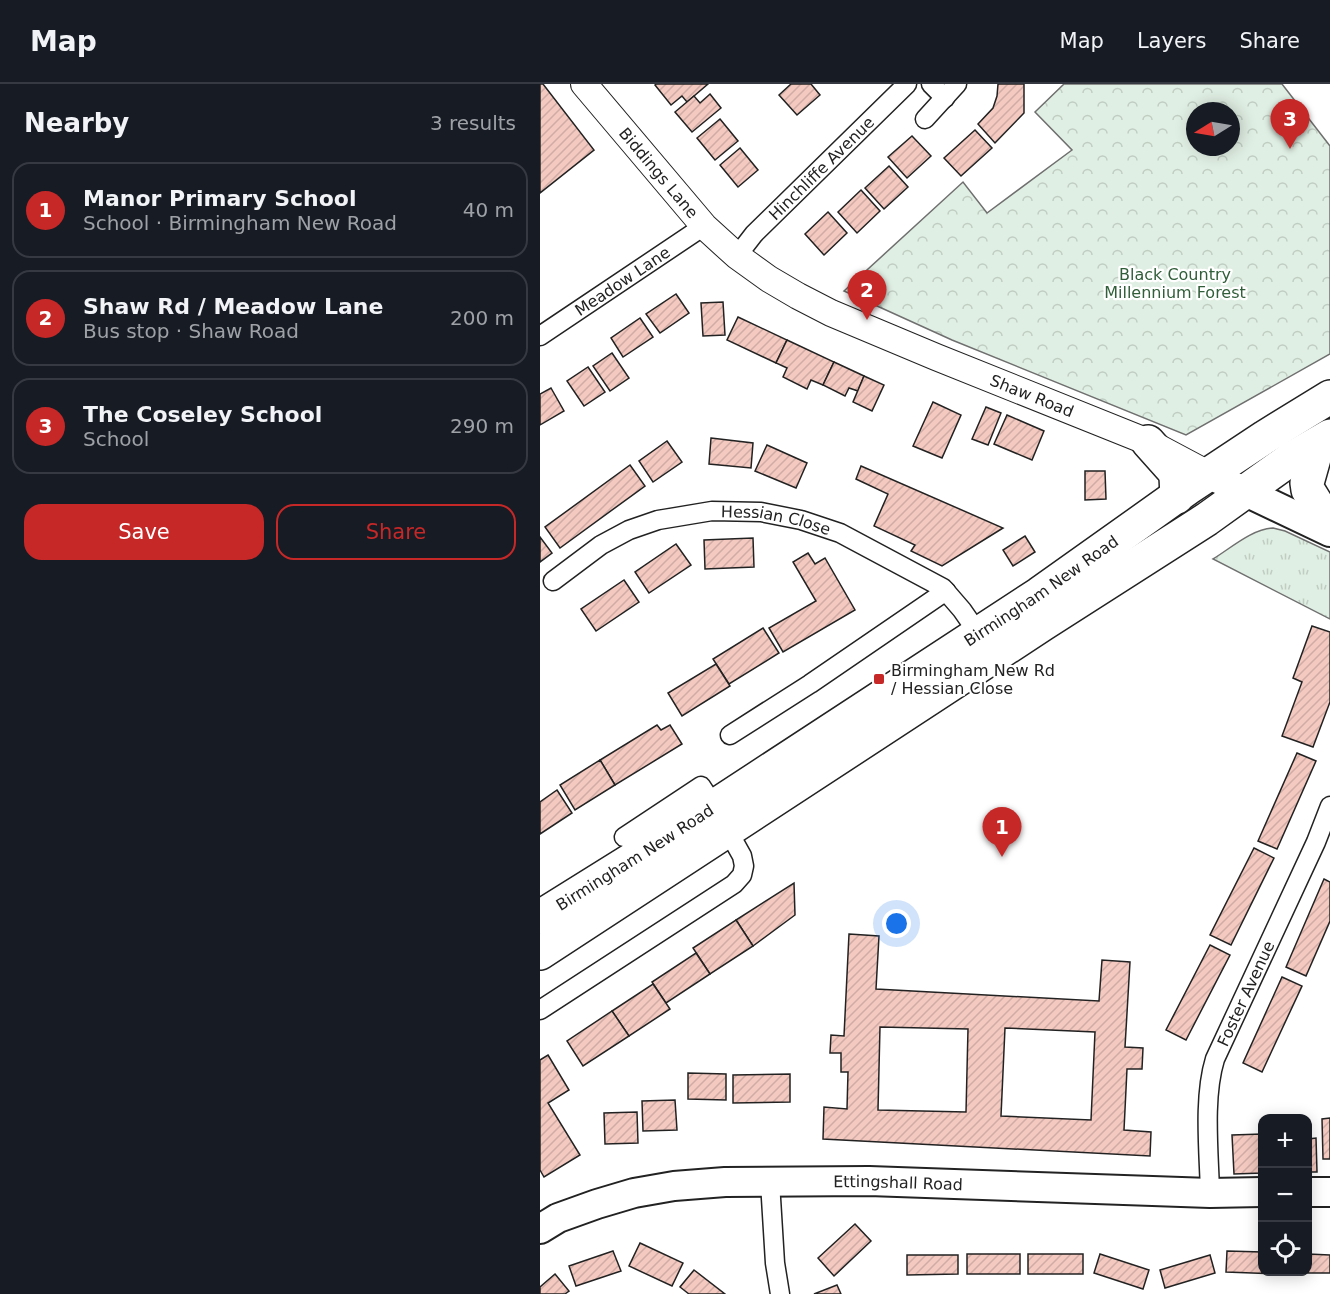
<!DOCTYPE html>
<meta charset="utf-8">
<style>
:root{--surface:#171b24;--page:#242831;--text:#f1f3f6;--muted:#9ea1a6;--line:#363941;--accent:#c62828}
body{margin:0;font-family:"DejaVu Sans",sans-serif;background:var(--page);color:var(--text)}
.controls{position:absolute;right:18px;bottom:18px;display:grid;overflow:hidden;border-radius:12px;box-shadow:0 3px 15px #0003}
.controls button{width:54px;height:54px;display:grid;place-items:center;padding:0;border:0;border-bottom:2px solid var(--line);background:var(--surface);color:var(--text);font:30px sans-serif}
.compass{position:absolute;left:646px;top:18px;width:54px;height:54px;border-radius:50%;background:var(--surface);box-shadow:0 3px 15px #0003;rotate:259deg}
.you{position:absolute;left:357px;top:840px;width:21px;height:21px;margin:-15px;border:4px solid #fff;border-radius:50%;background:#1a73e8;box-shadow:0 0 0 9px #1a73e833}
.badge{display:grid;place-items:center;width:39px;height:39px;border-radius:50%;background:var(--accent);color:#fff;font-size:20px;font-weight:700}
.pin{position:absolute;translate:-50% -50px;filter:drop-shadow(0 2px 3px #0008)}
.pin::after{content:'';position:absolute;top:32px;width:21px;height:18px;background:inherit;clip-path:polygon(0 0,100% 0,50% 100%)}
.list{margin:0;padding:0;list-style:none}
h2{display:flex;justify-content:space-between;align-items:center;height:78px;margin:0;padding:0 24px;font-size:26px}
h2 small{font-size:20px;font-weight:400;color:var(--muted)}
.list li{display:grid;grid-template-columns:39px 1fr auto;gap:18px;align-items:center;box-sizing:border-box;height:96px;margin:0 12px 12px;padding:0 12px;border:2px solid var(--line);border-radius:18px}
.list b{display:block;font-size:22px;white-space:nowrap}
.list p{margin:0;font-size:20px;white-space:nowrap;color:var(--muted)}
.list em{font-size:20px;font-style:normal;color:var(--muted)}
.actions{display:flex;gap:12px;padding:18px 24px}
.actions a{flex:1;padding:14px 0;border:2px solid var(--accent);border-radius:18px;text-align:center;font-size:21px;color:var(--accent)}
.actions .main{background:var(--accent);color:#fff}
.icon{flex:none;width:33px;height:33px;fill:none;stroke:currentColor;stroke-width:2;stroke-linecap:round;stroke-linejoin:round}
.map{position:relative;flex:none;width:790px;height:1210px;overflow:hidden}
header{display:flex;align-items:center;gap:36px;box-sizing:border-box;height:84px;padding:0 30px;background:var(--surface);border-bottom:2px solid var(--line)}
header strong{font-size:28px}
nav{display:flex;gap:33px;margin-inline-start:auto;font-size:21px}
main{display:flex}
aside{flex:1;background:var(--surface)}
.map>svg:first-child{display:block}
.forest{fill:url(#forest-crowns);stroke:#6f6f6f;stroke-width:1.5;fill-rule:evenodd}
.park{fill:url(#park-tufts);stroke:#6f6f6f;stroke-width:1.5}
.building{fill:url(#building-hatch);stroke:#222;stroke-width:1.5;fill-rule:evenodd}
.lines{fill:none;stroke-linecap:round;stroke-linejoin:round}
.street-casing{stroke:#222;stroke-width:21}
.secondary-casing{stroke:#222;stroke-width:28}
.primary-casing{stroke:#222;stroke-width:32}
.highway-casing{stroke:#222;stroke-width:36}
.street{stroke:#fff;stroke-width:18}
.secondary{stroke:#fff;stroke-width:26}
.primary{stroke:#fff;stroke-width:28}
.highway{stroke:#fff;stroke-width:33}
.poi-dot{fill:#c62828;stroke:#fff;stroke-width:2}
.labels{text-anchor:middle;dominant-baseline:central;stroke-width:4.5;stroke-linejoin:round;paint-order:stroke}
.street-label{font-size:16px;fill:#222;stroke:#fff}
.park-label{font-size:16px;fill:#2f5e38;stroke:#fff}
.poi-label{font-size:16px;fill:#222;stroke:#fff;text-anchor:start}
</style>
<header>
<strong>Map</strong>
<nav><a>Map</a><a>Layers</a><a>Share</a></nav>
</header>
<main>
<aside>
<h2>Nearby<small>3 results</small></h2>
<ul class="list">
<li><span class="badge">1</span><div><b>Manor Primary School</b><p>School · Birmingham New Road</p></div><em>40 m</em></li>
<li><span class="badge">2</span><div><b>Shaw Rd / Meadow Lane</b><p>Bus stop · Shaw Road</p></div><em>200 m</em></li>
<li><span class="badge">3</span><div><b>The Coseley School</b><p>School</p></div><em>290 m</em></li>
</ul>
<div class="actions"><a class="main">Save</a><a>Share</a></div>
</aside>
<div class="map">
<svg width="790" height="1210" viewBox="0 0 790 1210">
<defs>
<pattern id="forest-crowns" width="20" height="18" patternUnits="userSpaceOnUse" patternTransform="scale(1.5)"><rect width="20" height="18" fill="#e0efe3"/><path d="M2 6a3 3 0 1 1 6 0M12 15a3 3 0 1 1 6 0" fill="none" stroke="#c0cdc2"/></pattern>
<pattern id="park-tufts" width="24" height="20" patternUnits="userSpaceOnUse" patternTransform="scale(1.5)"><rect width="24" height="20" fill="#e0efe3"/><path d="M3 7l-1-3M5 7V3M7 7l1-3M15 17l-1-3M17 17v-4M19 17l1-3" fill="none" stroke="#c0cdc2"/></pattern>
<pattern id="building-hatch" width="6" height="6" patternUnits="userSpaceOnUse" patternTransform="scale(1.5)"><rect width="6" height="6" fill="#f3c9c0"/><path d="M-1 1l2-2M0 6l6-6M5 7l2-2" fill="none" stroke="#d0aca5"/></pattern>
</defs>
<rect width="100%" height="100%" fill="#fff"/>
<!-- forest -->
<path class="forest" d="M 524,0 L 742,0 L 790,62 L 790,270 L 646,351 L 412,256 L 304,207 L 423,98 L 447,129 L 532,66 L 495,28 ZM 655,27 L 691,27 L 691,63 L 655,63 Z"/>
<!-- park -->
<path class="park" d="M 733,444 L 745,447 L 790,468 L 790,535 L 673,475 C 691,464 712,445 733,444 Z"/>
<!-- building -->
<g class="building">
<polygon points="0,0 3,0 54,66 0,109"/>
<polygon points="116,0 168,0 147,18 142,12 131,21 115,1"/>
<polygon points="251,0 271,0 280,11 257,31 239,11"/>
<polygon points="458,0 484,0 484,29 455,59 438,40 453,24 457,12"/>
<polygon points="170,10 181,24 152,48 135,28 154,12 160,19"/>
<polygon points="180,35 198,57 175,76 157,54"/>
<polygon points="435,46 452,64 421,92 404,74"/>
<polygon points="372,52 391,72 367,94 348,73"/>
<polygon points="200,64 218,86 198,103 180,81"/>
<polygon points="349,82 368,103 344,125 325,104"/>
<polygon points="321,106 340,127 317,149 298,128"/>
<polygon points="288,128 307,149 284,171 265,150"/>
<polygon points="136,210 149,229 120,249 106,230"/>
<polygon points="183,218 185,251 163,252 161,219"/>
<polygon points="198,233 247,256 236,279 187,256"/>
<polygon points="100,234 113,253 83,273 71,254"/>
<polygon points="247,256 294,278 283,301 271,296 267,305 243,293 247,284 236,279"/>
<polygon points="72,269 89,294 70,307 53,282"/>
<polygon points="294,278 324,292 318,307 309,304 305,312 283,301"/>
<polygon points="48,283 65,308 44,322 27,297"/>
<polygon points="324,292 344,301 332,327 313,318"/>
<polygon points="11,304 24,327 0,341 0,310"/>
<polygon points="393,318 421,331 402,374 373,362"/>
<polygon points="446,323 461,329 448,361 432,355"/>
<polygon points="467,331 504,347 492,376 454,360"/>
<polygon points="171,354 213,359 211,384 169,380"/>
<polygon points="127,357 142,378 113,398 99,377"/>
<polygon points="227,361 267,379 256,404 215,387"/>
<polygon points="90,381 105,402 20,464 5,443"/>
<polygon points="321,382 463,444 402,482 371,467 375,461 334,442 348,410 316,395"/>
<polygon points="545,387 565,387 566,415 545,416"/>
<polygon points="485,452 495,468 473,482 463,466"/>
<polygon points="0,453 12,469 0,478"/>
<polygon points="213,454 214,483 165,485 164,456"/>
<polygon points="136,460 151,481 109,509 95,488"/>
<polygon points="268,469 275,480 285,474 315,526 243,568 229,544 276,517 253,478"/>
<polygon points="84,496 99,518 56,547 41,525"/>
<polygon points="772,542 790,548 790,618 773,663 742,652 762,598 753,594"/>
<polygon points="223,544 239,569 189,600 173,575"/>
<polygon points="176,580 190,602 142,632 128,609"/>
<polygon points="117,641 121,646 130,641 142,660 75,701 60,676"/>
<polygon points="757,669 776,677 737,765 718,757"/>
<polygon points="60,676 75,701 35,726 20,701"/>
<polygon points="17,706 32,729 0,750 0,718"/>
<polygon points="714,764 734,774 691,861 670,851"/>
<polygon points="784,795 790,798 790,837 766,892 746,883"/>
<polygon points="254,799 255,831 213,862 196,836"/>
<polygon points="196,836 213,862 170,890 153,864"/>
<path d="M 309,850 L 339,852 L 336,905 L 559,917 L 562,876 L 590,878 L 585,963 L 603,964 L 602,985 L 587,985 L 584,1046 L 611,1048 L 610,1072 L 283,1055 L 284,1023 L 307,1025 L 308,988 L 301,988 L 301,969 L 290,969 L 291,951 L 304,952 ZM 340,943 L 428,945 L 426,1028 L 338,1026 ZM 465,944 L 555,948 L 551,1036 L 461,1032 Z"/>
<polygon points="670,861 690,871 646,956 626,946"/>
<polygon points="156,869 170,890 126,919 112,898"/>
<polygon points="742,893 762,902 722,988 703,979"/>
<polygon points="113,900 130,925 89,952 72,927"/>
<polygon points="72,927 89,952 43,982 27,957"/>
<polygon points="8,971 29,1006 8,1019 40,1071 4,1093 0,1086 0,976"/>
<polygon points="148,989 186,990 186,1016 148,1015"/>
<polygon points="250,990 250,1018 193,1019 193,991"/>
<polygon points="135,1016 137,1046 103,1047 102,1017"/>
<polygon points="97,1028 98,1059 65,1060 64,1029"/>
<polygon points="790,1034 790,1075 783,1075 782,1035"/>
<polygon points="722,1050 722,1089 694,1090 692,1051"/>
<polygon points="776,1054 777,1088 768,1088 768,1055"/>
<polygon points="315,1140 331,1157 294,1192 278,1174"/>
<polygon points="100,1159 143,1179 132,1202 89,1182"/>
<polygon points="73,1167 81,1187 36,1202 29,1182"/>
<polygon points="687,1167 722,1168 722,1188 737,1188 737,1190 686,1188"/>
<rect x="427" y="1170" width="53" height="20"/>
<rect x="488" y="1170" width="55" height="20"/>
<polygon points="560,1170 609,1186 603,1205 554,1189"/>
<polygon points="768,1170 790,1171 790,1189 745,1189 745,1188 768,1188"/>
<polygon points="367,1171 418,1171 418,1190 367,1191"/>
<polygon points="670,1171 675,1189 625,1204 620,1186"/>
<polygon points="154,1186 185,1210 149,1210 140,1203"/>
<polygon points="15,1190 29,1207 25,1210 0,1210 0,1203"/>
<polygon points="297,1201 301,1210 274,1210"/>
</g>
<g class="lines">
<!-- street casing -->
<g class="street-casing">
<g id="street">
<polyline points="391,0 405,14"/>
<polyline points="385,35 417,0"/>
<path id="s1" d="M 197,172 L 214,150 L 367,0"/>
<path id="s2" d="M 0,252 L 164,142"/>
<path id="s3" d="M 13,497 L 61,461 L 89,446 L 118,436 L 172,427 L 221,428 L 261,436 L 300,449 L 403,504 L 422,526 L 438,549"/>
<polyline points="190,651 270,600 406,507"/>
<polyline points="0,926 194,800 202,791 204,782 202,772 174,722 161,702 84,753"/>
<polyline points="230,1098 235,1179 240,1210"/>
<path id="s4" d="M 670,1109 C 669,1068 663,1014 675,975 L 776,758 L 790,722"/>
</g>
</g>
<!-- secondary casing -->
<g class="secondary-casing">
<g id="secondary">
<path id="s5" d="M 44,0 L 164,142 L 197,172 L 229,195 L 258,212 L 291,229 L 396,273 L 608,358 L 670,391"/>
</g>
</g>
<!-- primary casing -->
<g class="primary-casing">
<g id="primary">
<polyline points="670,391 790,448"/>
<polyline points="768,1108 790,1108"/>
<path id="s6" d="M 0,1145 L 18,1134 L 57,1120 L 94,1109 L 134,1102 L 185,1098 L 329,1097 L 670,1109 L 722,1108"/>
</g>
</g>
<!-- highway casing -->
<g class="highway-casing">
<g id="highway">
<polyline points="608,358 633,386 636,392 637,413"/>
<polyline points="778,360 767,399 768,406 790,442"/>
<path id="s7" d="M 0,833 L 109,765 L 499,510 L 648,404 L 725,353 L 790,313"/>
<polyline points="0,869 503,540 667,435 752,374 790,352"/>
</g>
</g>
<!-- street -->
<use href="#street" class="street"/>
<!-- secondary -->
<use href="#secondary" class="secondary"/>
<!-- primary -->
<use href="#primary" class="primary"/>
<!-- highway -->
<use href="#highway" class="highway"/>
</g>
<!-- markers -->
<rect class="poi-dot" x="333" y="589" width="12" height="12" rx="3"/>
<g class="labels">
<!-- street labels -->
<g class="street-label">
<text stroke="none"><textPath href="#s1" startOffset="122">Hinchliffe Avenue</textPath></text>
<text stroke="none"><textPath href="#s5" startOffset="116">Biddings Lane</textPath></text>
<text stroke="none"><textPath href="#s2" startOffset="99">Meadow Lane</textPath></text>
<text stroke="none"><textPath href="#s5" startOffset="558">Shaw Road</textPath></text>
<text stroke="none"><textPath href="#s3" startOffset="242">Hessian Close</textPath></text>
<text stroke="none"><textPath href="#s7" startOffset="598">Birmingham New Road</textPath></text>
<text stroke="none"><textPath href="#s7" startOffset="112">Birmingham New Road</textPath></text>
<text stroke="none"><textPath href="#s4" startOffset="207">Foster Avenue</textPath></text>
<text stroke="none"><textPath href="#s6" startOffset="366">Ettingshall Road</textPath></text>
</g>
<!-- park labels -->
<g class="park-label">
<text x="635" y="190">Black Country<tspan x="635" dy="18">Millennium Forest</tspan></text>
</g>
<!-- poi labels -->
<g class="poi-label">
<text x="351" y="586">Birmingham New Rd<tspan x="351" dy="18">/ Hessian Close</tspan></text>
</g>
</g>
</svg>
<div class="controls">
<button>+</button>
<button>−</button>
<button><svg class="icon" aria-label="locate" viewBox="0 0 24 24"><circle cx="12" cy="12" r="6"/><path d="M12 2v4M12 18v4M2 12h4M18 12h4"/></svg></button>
</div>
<svg class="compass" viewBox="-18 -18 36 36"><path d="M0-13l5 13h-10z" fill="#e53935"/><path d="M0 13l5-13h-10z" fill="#9ea1a6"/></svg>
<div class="you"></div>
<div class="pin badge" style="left:462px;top:773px">1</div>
<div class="pin badge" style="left:327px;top:236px">2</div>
<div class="pin badge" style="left:750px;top:65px">3</div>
</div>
</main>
